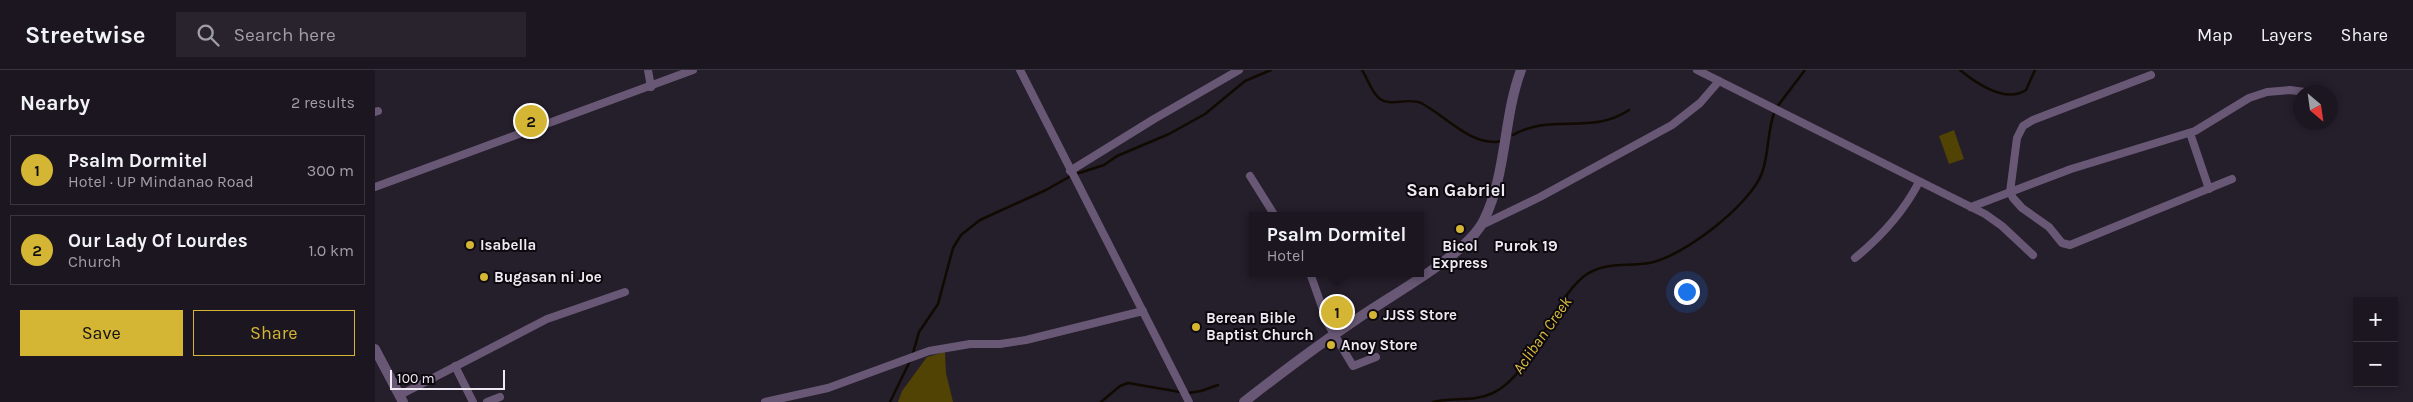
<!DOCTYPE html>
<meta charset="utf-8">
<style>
:root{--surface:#1c1620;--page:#29232d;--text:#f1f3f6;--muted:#a09fa5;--line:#3a353e;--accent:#d5b534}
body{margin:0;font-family:Karla,sans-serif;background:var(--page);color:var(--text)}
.controls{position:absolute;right:15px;bottom:15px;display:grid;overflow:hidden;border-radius:0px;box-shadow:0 2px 8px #0003}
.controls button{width:45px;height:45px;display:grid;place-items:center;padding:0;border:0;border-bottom:1px solid var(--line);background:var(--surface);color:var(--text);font:25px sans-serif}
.compass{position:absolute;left:1918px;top:15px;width:45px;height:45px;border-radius:50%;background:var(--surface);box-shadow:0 2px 8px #0003;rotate:151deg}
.scale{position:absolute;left:15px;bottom:12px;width:115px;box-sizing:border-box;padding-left:5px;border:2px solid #eee9f2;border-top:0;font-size:14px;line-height:18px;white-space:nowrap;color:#eee9f2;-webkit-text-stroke:4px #0c090f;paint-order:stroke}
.you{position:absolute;left:1311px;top:221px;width:18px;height:18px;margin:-12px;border:4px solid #fff;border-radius:50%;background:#1a73e8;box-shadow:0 0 0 8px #1a73e833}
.badge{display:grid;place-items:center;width:32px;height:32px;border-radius:50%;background:var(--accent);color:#111;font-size:16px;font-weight:700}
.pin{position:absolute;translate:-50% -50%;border:2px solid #fff;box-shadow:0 1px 5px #0006}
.popup{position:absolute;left:874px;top:142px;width:175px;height:65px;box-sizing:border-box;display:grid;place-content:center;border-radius:0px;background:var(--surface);filter:drop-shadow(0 1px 4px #0005);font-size:16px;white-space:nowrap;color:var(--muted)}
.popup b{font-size:19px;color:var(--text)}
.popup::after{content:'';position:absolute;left:50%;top:100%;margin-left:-10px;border:10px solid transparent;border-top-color:var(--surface)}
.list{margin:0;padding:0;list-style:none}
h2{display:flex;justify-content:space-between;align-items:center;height:65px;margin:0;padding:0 20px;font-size:21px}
h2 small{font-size:16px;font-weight:400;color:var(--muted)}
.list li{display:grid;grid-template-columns:32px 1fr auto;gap:15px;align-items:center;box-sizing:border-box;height:70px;margin:0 10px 10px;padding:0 10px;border:1px solid var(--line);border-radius:0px}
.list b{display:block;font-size:19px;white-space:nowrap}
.list p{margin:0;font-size:16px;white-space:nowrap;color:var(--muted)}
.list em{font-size:16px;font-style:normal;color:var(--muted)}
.actions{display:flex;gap:10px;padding:15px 20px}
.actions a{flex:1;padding:11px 0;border:1px solid var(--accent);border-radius:0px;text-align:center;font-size:18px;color:var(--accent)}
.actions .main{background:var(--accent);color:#111}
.icon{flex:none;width:28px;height:28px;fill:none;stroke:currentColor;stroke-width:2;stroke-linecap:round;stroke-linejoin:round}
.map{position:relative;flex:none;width:2038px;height:332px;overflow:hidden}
header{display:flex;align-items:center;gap:30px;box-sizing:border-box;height:70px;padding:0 25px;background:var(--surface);border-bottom:1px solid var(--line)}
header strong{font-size:24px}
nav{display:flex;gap:28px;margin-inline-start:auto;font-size:18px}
.search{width:350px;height:45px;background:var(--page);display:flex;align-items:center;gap:12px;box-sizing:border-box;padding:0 18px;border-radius:0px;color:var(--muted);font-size:19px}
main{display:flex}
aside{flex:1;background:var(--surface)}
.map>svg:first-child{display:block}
.green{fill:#514304}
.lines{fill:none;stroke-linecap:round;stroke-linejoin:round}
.stream{stroke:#110a00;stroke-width:2.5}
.minor{stroke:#685875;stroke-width:8}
.tertiary{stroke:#685875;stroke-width:10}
.poi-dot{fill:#d5b534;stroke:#0c090f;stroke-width:2}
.labels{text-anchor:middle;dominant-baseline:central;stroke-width:4;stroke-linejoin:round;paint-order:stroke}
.poi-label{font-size:15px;font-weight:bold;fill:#eee9f2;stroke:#0c090f;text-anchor:start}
.neighbourhood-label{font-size:16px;font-weight:bold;fill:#eee9f2;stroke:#0c090f}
.water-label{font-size:16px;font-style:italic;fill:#dcbd42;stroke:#0c090f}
.quarter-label{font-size:18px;font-weight:bold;fill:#eee9f2;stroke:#0c090f}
</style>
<header>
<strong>Streetwise</strong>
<div class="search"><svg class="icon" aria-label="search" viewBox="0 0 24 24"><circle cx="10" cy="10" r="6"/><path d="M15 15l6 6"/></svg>Search here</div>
<nav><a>Map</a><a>Layers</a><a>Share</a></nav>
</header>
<main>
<aside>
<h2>Nearby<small>2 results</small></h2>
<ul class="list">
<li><span class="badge">1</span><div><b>Psalm Dormitel</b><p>Hotel · UP Mindanao Road</p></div><em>300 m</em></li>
<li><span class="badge">2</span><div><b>Our Lady Of Lourdes</b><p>Church</p></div><em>1.0 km</em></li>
</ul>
<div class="actions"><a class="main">Save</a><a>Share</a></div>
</aside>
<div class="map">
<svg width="2038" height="332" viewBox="0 0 2038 332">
<rect width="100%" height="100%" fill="#251e2b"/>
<!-- green -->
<g class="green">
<polygon points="1579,60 1589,89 1574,94 1564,66"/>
<polygon points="570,282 571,303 578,332 523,332 527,321 552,287"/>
</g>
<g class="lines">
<!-- stream -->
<g class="stream">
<path d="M 987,0 C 993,9 996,22 1005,29 C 1016,37 1033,27 1046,33 C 1070,45 1097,78 1127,71"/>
<path d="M 1585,0 C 1601,13 1630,34 1651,20 L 1660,0"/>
<polyline points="1402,37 1430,0"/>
<path d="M 1138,65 C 1178,42 1215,66 1254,40"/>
<polyline points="701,104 729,95 742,86 794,64 830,44 870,11 896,0"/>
<polyline points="538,283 544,262 563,234 578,178 586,165 605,150 671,120 694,107"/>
<polyline points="813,323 826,321 843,315"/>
<polyline points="515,332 535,291"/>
<polyline points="726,332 745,316 753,313 805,322"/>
<path d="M 1058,332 C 1078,327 1099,332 1118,323 C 1158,304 1173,237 1208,207 C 1228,191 1251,197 1274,193 C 1308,187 1375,135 1387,103 C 1394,84 1392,63 1399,43"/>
</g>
<!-- minor -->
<g class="minor">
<polyline points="273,0 276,17"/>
<polyline points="645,0 814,332"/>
<polyline points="1322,0 1610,144 1627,156 1658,185"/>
<polyline points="1776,5 1658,50 1648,56 1642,68 1635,122 1638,128 1647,138 1674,157 1687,173 1695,175 1857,109"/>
<polyline points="0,42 3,41"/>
<polyline points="1815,63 1834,119"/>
<polyline points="695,101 779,49 864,0"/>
<polyline points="875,106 900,146"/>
<polyline points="0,117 318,0"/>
<polyline points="1596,137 1696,99 1820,61 1874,28 1892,22 1915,20 1930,22"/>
<polyline points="1107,155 1165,127 1297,55 1325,33 1344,11"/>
<path d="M 1480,188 C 1507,166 1528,143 1544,112"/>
<polyline points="935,203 953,254 978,296 1001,287"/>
<polyline points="80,296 98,332"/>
<polyline points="25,325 172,249 250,222"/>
<polyline points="112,332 125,327"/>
<polyline points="390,332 453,318 554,281 595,274 625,274 651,270 768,241"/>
</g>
<!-- tertiary -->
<g class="tertiary">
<polyline points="0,279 28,332"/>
<path d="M 869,332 C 906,303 943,275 982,249 C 1016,225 1092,185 1109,150 C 1132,103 1128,48 1146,0"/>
</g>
</g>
<!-- markers -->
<g class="poi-dot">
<circle cx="1085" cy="159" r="5"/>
<circle cx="95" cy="175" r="5"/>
<circle cx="109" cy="207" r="5"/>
<circle cx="998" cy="245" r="5"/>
<circle cx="821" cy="257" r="5"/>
<circle cx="956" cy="275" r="5"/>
</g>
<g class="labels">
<!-- poi labels -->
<g class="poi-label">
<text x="105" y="175">Isabella</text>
<text x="1085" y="176" text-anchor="middle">Bicol<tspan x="1085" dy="17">Express</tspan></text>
<text x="119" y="207">Bugasan ni Joe</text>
<text x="1008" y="245">JJSS Store</text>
<text x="831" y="248">Berean Bible<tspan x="831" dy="17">Baptist Church</tspan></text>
<text x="966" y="275">Anoy Store</text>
</g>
<!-- neighbourhood labels -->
<g class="neighbourhood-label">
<text x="1151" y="175">Purok 19</text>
</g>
<!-- water labels -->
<g class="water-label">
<text transform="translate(1167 265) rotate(-55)">Acliban Creek</text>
</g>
<!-- quarter labels -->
<g class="quarter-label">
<text x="1081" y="120">San Gabriel</text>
</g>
</g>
</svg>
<div class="controls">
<button>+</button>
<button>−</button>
</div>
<svg class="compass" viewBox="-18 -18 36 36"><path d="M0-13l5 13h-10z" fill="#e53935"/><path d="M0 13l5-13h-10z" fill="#a09fa5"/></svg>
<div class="scale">100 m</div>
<div class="you"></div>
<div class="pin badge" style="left:962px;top:242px">1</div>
<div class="popup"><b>Psalm Dormitel</b>Hotel</div>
<div class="pin badge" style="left:156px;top:51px">2</div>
</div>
</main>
